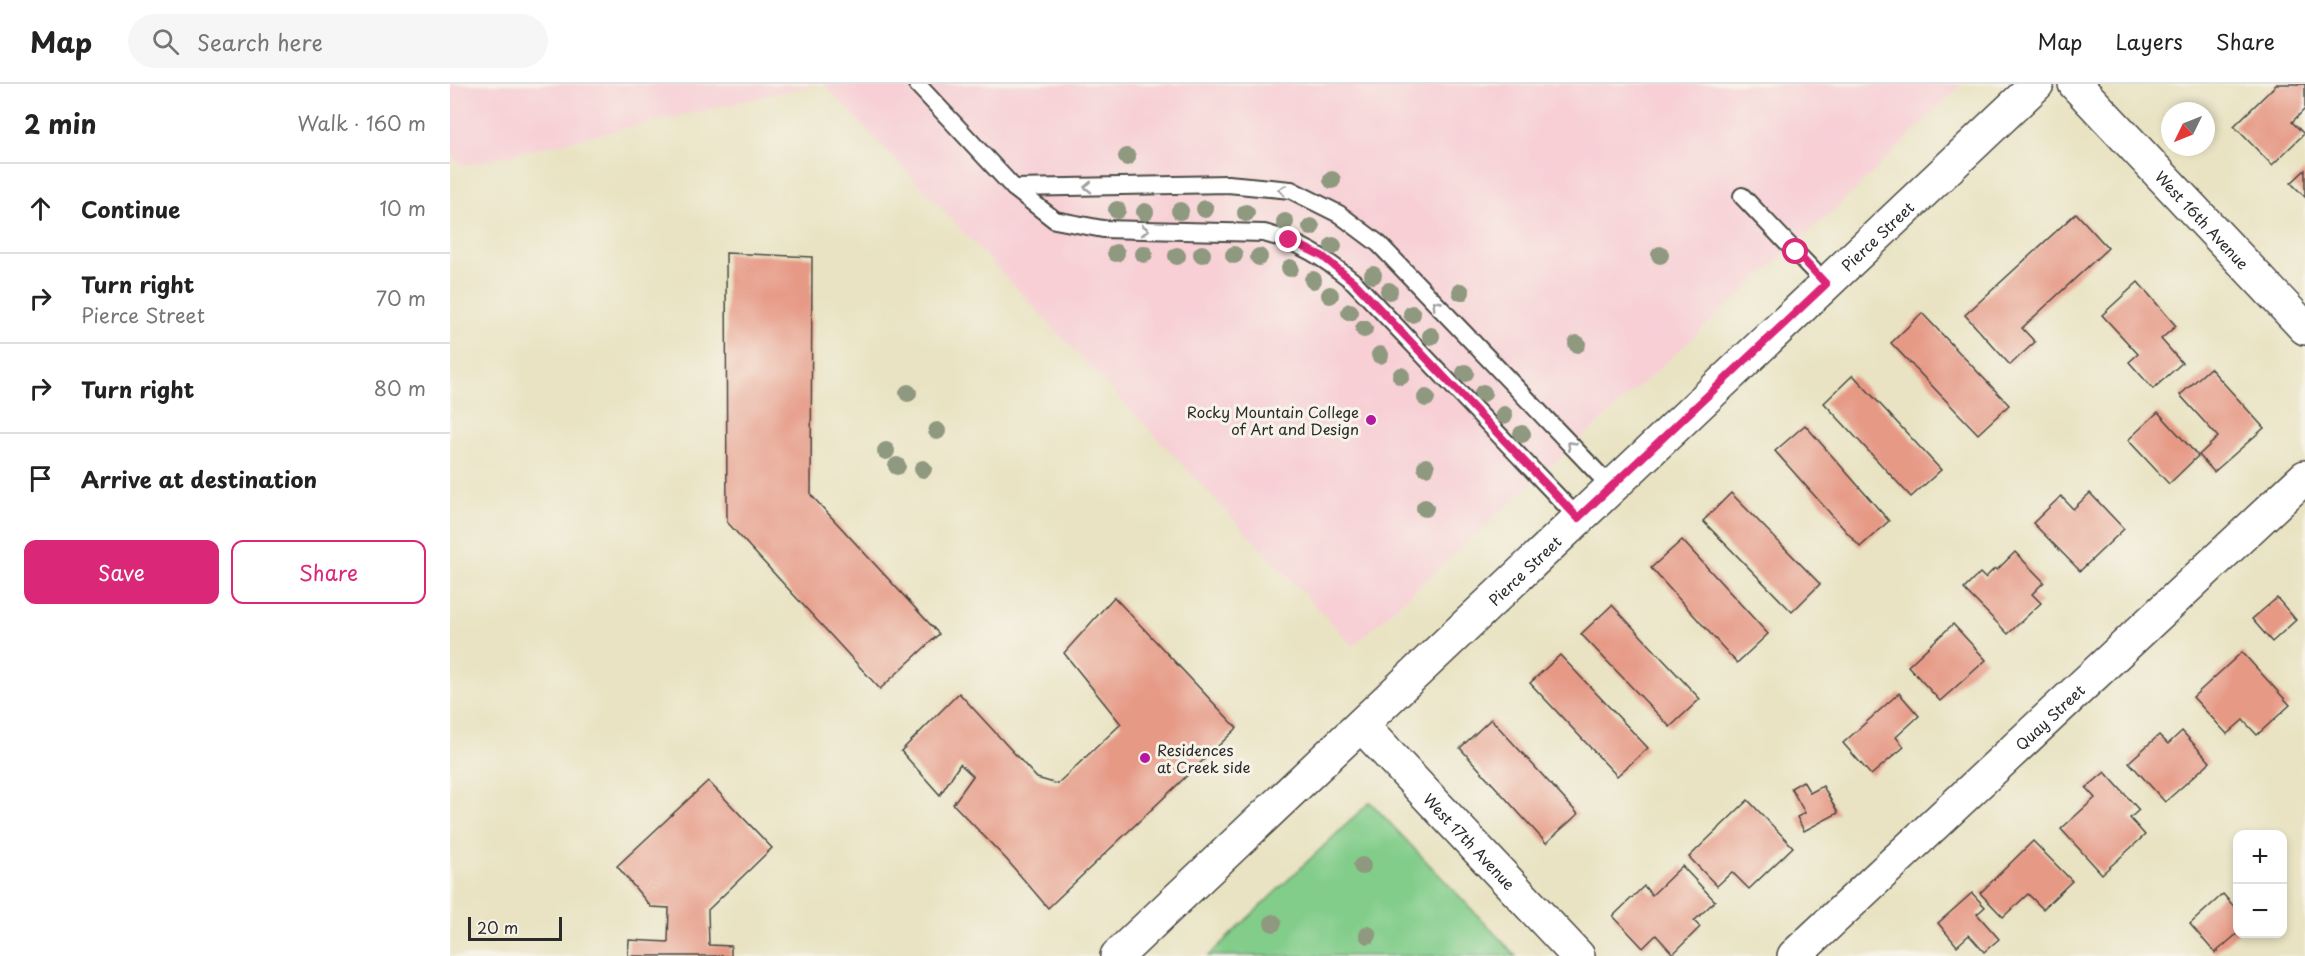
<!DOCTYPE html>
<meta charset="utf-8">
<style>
:root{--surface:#fff;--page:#f6f6f6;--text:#222;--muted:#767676;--line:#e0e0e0;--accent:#db2777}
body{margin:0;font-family:"Playpen Sans",sans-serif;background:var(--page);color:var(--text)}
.controls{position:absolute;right:18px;bottom:18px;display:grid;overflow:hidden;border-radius:12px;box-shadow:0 3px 9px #0003}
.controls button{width:54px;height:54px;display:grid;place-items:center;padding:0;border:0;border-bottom:2px solid var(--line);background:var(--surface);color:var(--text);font:30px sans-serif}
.compass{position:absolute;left:1711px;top:18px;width:54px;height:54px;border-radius:50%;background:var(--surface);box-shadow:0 3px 9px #0003;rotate:227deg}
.scale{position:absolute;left:18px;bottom:15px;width:94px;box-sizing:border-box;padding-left:6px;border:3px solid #2b2b2b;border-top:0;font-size:16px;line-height:21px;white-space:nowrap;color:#2b2b2b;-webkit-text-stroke:4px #f7f3e8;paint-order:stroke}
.stop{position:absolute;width:18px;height:18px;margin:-14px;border:4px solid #db2777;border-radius:50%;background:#fff}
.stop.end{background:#db2777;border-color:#fff;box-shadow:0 2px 6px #0008}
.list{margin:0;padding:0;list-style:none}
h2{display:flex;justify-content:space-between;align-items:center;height:78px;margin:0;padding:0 24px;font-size:26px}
h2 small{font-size:20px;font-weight:400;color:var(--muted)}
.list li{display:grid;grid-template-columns:39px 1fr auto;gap:18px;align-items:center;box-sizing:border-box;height:90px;padding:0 24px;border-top:2px solid var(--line)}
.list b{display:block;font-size:22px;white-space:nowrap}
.list p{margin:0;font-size:20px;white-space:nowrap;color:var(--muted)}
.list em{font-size:20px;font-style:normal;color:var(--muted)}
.actions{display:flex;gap:12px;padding:18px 24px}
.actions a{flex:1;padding:14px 0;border:2px solid var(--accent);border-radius:12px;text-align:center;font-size:21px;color:var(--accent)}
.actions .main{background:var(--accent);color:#fff}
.icon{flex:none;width:33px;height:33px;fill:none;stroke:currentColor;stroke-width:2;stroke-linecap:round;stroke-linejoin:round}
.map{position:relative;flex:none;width:1855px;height:872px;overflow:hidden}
header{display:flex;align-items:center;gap:36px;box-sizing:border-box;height:84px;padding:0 30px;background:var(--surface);border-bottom:2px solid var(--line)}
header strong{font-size:28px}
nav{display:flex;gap:33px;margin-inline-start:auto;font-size:21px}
.search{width:420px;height:54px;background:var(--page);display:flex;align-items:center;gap:15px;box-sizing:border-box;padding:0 21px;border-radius:33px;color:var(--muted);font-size:22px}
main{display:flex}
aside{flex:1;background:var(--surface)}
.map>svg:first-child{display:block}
.built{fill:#f7cfd5}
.green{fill:#83cd8b;stroke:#577c5b;stroke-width:1.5}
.building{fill:#e69a86}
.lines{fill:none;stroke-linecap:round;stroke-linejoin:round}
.service-casing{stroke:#484742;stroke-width:20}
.minor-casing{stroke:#484742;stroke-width:36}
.tertiary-casing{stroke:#484742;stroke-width:36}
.service{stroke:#fff;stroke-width:16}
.minor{stroke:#fff;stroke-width:33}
.tertiary{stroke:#fff;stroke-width:33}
.tree{fill:#8f997f}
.oneway{stroke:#a0a0a0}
.route{stroke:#db2777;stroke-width:8}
.poi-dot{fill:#b5179e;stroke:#f7f3e8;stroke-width:2}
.labels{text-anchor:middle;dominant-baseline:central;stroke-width:6;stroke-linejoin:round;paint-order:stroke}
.street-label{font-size:15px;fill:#2b2b2b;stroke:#f7f3e8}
.poi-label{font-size:15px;fill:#2b2b2b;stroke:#f7f3e8;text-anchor:end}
</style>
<header>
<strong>Map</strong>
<div class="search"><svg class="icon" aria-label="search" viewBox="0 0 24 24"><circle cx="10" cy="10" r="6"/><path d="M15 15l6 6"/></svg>Search here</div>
<nav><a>Map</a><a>Layers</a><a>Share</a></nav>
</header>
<main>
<aside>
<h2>2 min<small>Walk · 160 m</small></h2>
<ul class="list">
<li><svg class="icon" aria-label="ahead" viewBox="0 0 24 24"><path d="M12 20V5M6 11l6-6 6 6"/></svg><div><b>Continue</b></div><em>10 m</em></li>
<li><svg class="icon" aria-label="right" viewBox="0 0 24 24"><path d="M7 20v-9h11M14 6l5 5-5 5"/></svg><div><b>Turn right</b><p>Pierce Street</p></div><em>70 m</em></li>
<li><svg class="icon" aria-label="right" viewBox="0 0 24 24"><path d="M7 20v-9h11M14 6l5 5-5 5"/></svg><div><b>Turn right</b></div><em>80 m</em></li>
<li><svg class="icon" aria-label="arrive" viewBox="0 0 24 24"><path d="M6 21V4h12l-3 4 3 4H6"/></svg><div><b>Arrive at destination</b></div></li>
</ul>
<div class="actions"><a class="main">Save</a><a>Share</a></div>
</aside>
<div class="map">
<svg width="1855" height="872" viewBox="0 0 1855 872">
<rect width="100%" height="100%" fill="#f7f3e8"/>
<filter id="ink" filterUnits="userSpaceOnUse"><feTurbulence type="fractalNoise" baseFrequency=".0167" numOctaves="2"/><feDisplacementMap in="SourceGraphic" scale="12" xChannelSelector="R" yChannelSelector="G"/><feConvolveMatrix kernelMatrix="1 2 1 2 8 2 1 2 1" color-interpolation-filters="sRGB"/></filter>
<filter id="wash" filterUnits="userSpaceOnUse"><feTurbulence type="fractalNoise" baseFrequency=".008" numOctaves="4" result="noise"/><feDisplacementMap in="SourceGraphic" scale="24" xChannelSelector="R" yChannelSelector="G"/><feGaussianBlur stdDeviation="1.35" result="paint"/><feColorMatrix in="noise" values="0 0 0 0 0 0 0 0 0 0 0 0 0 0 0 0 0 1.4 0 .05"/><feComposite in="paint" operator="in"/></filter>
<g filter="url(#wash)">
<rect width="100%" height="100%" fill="#e9e3c3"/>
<!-- built -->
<g class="built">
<polygon points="0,0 369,0 12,82 0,69"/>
<polygon points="374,0 1512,0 1401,110 903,562"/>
</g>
<!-- green -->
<polygon class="green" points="920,718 1066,872 758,872"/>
<g id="blocks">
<!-- building -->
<g class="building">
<polygon points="1827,0 1855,0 1855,25 1842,38 1854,50 1822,81 1784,42"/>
<polygon points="1855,86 1855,113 1841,99"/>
<polygon points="1626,129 1658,164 1572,244 1585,258 1560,281 1515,231"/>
<polygon points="276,169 362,173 361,411 489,550 430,605 277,438"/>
<polygon points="1688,198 1726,242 1711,255 1732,279 1703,305 1679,278 1688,270 1652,231"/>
<polygon points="1472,229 1559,321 1528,350 1441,259"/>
<polygon points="1760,284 1814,344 1764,388 1749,371 1768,353 1730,311"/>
<polygon points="1403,291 1491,386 1461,413 1374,319"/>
<polygon points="1708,328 1748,372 1719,400 1678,356"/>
<polygon points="1355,341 1439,437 1410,463 1325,367"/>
<polygon points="1281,409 1370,500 1342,528 1253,437"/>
<polygon points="1640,409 1674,445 1630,487 1583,439 1611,412 1623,425"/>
<polygon points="1232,456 1318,550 1287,579 1201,484"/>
<polygon points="1565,468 1594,498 1582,510 1591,519 1558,550 1514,505 1530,489 1535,494 1545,484 1547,486"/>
<polygon points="664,513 787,644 598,824 557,776 503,720 523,692 510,680 490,711 451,667 509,609 587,694 607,700 671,640 614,569"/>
<polygon points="1827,514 1846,536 1822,558 1802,535"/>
<polygon points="1162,521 1250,615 1220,643 1131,550"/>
<polygon points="1503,540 1536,576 1490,617 1458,582"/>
<polygon points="1792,568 1840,621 1807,651 1793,636 1777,650 1743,613"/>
<polygon points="1110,571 1198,664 1167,692 1080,599"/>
<polygon points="1449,609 1469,632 1446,653 1454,663 1421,691 1393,659"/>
<polygon points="1041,635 1128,730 1096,759 1010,664"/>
<polygon points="1732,647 1760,678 1715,718 1679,678 1709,651 1718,660"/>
<polygon points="1655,688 1689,726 1680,734 1695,751 1652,790 1611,745 1645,714 1636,704"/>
<polygon points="258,697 322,764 258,826 259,861 281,862 281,872 178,872 179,856 218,858 219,824 201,823 167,782"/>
<polygon points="1353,697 1360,709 1373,702 1388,729 1354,747 1347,733 1355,729 1341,704"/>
<polygon points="1298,716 1343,763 1299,805 1282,788 1267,802 1239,773"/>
<polygon points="1583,757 1622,797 1593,825 1578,810 1553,833 1530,809"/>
<polygon points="1232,782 1265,817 1244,837 1250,843 1223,870 1206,851 1193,864 1163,832 1194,802 1202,811"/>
<polygon points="1522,809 1535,823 1527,830 1549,855 1534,868 1519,851 1507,862 1488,839"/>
<polygon points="1773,810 1788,827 1788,849 1765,869 1740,840"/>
</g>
</g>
</g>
<g filter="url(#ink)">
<use href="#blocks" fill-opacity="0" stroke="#484742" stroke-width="1.5"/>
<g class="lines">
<!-- service casing -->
<g class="service-casing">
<g id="service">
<path d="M 467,0 L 564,104 L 605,136 L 653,145 L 814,149 C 852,159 874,174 904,198 L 1128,434"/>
<polyline points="564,104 778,100 841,106 889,130 929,160 1161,403"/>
<polyline points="1292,112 1376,200"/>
</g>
</g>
<!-- minor casing -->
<g class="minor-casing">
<g id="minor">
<path id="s1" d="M 1625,0 L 1855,244"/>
<path id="s2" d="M 911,641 L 1128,872"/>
<path id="s3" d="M 1344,872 L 1855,393"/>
</g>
</g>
<!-- tertiary casing -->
<g class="tertiary-casing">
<g id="tertiary">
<path id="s4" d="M 667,872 L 1587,0"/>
</g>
</g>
<!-- service -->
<use href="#service" class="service"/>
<!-- minor -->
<use href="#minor" class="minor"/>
<!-- tertiary -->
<use href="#tertiary" class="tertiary"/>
</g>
<!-- trees -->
<g class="tree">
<circle cx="677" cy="73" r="9"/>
<circle cx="882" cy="96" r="9"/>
<circle cx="755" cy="125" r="9"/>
<circle cx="667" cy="126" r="9"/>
<circle cx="730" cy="127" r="9"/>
<circle cx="695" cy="128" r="9"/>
<circle cx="796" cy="129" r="9"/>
<circle cx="835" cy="138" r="9"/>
<circle cx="861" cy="143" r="9"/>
<circle cx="883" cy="162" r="9"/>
<circle cx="666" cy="169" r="9"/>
<circle cx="694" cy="170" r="9"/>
<circle cx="752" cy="170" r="9"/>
<circle cx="784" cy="171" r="9"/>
<circle cx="1210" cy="171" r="9"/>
<circle cx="727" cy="172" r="9"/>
<circle cx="809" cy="173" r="9"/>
<circle cx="840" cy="184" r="9"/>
<circle cx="923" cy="191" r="9"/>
<circle cx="863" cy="196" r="9"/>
<circle cx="939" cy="207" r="9"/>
<circle cx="1011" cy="208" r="9"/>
<circle cx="880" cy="211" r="9"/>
<circle cx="900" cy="228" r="9"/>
<circle cx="962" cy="230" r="9"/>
<circle cx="914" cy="245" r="9"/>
<circle cx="981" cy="252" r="9"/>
<circle cx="1127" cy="260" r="9"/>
<circle cx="930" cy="271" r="9"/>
<circle cx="1015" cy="289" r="9"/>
<circle cx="951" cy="292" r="9"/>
<circle cx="458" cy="309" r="9"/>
<circle cx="1033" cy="309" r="9"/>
<circle cx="976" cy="314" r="9"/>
<circle cx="1054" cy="331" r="9"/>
<circle cx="487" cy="347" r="9"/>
<circle cx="1072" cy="350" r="9"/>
<circle cx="436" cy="367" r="9"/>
<circle cx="447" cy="382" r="9"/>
<circle cx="976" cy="383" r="9"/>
<circle cx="473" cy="385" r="9"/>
<circle cx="975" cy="424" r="9"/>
<circle cx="912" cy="782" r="9"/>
<circle cx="823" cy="839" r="9"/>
<circle cx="918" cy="851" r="9"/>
</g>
<!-- one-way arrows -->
<defs><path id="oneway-chevron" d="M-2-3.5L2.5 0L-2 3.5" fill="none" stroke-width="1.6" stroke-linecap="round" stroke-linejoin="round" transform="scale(1.5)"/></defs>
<g class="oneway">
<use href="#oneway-chevron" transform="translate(638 103) rotate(179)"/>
<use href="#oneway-chevron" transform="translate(832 106) rotate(-172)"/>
<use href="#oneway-chevron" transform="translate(695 146) rotate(1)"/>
<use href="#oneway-chevron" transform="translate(986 220) rotate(-134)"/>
<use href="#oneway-chevron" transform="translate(1121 361) rotate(-134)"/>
</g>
</g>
<g class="lines" filter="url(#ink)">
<!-- route -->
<polyline class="route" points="839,156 872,172 904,198 1128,434 1376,200 1346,168"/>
</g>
<!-- markers -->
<g class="poi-dot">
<circle cx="921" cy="336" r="6"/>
<circle cx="695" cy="674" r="6"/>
</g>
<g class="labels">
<!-- street labels -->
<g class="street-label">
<text stroke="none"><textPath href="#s1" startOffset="186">West 16th Avenue</textPath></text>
<text stroke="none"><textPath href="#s4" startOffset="1047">Pierce Street</textPath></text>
<text stroke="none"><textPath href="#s4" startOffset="561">Pierce Street</textPath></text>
<text stroke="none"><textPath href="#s3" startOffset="350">Quay Street</textPath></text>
<text stroke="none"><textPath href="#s2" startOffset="159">West 17th Avenue</textPath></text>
</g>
<!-- poi labels -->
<g class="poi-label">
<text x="909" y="327">Rocky Mountain College<tspan x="909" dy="17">of Art and Design</tspan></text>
<text x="707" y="665" text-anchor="start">Residences<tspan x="707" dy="17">at Creek side</tspan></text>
</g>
</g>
</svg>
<div class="controls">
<button>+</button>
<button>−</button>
</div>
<svg class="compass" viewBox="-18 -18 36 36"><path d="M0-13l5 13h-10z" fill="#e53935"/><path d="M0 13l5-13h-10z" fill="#767676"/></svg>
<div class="scale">20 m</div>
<div class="stop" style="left:1346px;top:168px"></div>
<div class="stop end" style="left:839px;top:156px"></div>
</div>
</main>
